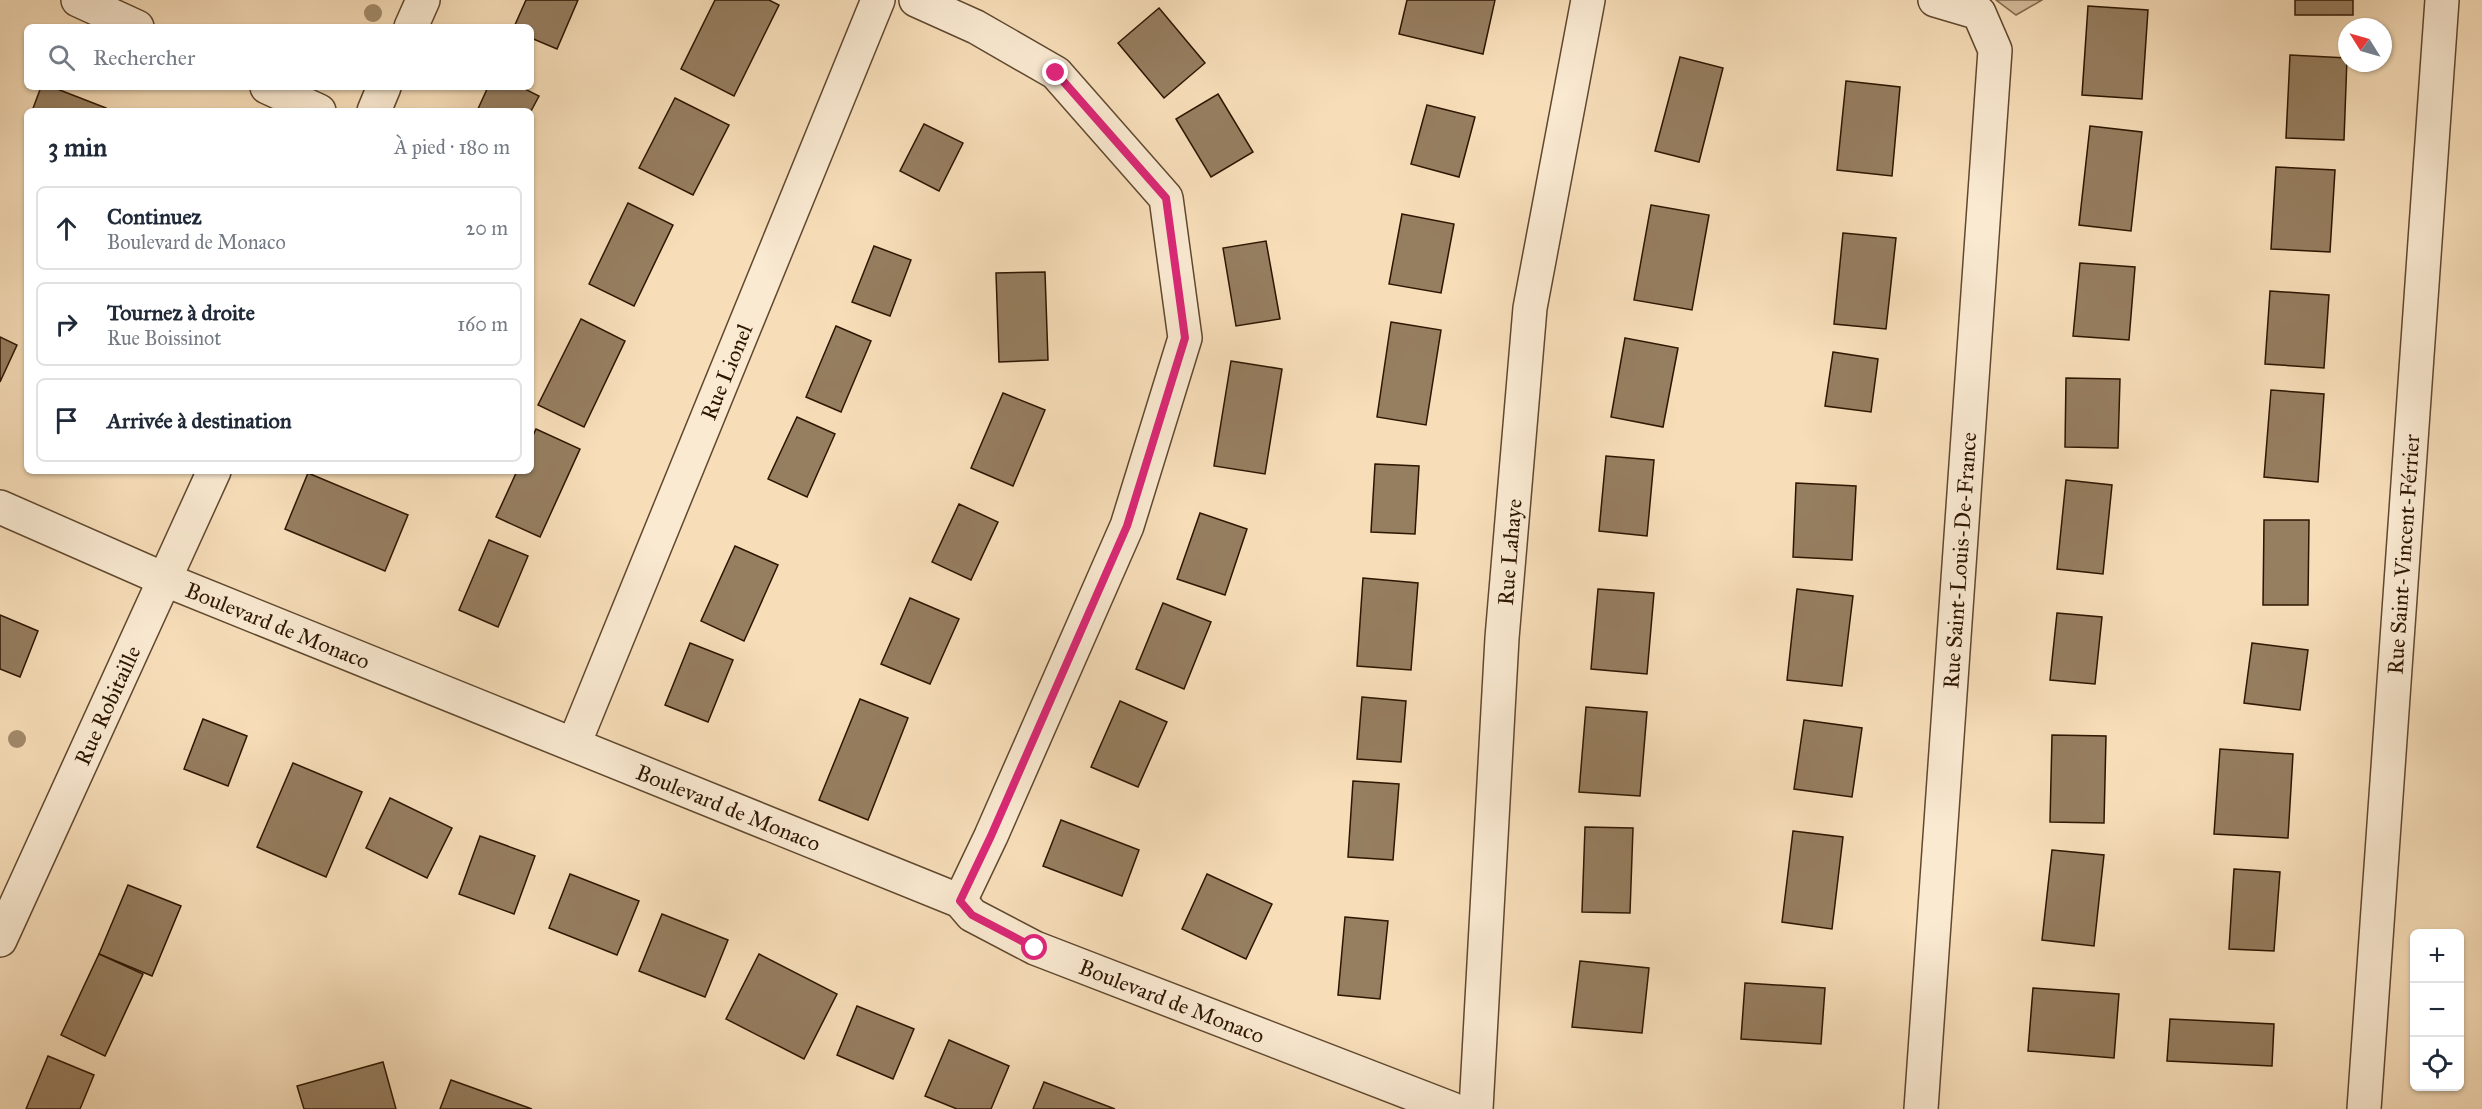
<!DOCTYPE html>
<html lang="fr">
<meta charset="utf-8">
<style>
:root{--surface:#fff;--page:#f2f2f3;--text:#1f2937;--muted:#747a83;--line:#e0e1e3}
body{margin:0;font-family:"IM FELL Great Primer",serif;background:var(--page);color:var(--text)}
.controls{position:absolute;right:18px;bottom:18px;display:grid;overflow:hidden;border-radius:9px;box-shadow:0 2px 4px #0004}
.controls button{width:54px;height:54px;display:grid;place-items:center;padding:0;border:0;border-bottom:2px solid var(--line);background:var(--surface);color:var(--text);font:30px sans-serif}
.compass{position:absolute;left:2338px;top:18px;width:54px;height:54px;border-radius:50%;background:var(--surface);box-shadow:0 2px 4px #0004;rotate:307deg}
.stop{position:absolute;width:18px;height:18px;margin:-14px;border:4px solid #db2777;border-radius:50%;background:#fff}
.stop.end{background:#db2777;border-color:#fff;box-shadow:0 2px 6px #0008}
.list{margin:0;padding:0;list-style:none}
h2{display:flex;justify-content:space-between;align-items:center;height:78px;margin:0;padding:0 24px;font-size:26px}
h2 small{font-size:20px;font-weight:400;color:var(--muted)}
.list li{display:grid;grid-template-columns:39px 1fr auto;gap:18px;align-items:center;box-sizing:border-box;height:84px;margin:0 12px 12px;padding:0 12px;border:2px solid var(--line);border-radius:9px}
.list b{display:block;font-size:22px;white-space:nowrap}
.list p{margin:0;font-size:20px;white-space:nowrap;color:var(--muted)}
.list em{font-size:20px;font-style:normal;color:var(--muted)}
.icon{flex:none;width:33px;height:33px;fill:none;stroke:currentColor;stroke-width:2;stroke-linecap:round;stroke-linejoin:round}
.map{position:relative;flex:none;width:2482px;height:1109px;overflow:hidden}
.search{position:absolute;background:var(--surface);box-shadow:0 2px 4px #0004;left:24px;top:24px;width:510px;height:66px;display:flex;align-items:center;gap:15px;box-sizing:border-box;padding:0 21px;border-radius:9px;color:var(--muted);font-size:22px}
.panel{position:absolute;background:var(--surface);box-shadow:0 2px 4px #0004;left:24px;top:108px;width:510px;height:366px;border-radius:9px}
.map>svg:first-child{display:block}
.green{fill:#d5bc9a;stroke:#81694d;stroke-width:1.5}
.building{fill:#967e60;stroke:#2d1600;stroke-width:1.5}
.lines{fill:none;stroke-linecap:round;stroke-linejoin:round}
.minor-casing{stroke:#60482e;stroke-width:36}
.tertiary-casing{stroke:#60482e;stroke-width:36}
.minor{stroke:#faead2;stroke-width:33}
.tertiary{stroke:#faead2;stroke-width:33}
.tree{fill:#a38c6d}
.route{stroke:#db2777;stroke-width:8}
.labels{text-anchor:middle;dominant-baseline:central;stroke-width:4.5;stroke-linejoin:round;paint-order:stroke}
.street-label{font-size:22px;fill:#2d1600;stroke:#faead2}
</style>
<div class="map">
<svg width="2482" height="1109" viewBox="0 0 2482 1109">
<rect width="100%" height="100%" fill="#f7deb9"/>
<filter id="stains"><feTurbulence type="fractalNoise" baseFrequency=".00333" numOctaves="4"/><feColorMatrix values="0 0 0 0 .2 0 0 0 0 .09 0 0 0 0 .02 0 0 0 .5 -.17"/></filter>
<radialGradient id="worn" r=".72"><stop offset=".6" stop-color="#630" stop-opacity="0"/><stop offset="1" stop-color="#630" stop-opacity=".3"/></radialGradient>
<!-- green -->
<polygon class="green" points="1996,0 2042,0 2016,15"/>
<!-- building -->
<g class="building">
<polygon points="526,0 578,0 557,49 531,38 531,27 514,27"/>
<polygon points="715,0 769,0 779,5 734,96 681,69"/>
<polygon points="1407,0 1495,0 1483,54 1399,34"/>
<rect x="2295" y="0" width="58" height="15"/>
<polygon points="2088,6 2148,10 2142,99 2082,95"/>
<polygon points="1159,8 1205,63 1164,98 1118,43"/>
<polygon points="2290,55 2347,58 2344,140 2286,138"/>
<polygon points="1680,57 1723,68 1699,162 1655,151"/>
<polygon points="1846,81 1900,87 1892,176 1837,170"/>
<polygon points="41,87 52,87 106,108 105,111 32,111"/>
<polygon points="488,87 521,87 539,96 531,111 477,111"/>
<polygon points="1218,94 1253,152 1211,177 1176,119"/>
<polygon points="675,98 729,125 693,195 639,168"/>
<polygon points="1427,105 1475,117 1459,177 1411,164"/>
<polygon points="924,124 963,143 939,191 900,171"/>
<polygon points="2090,126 2142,132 2131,231 2079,225"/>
<polygon points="2276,167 2335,170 2330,252 2271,249"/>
<polygon points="628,203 673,225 634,306 589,284"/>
<polygon points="1651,205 1709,215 1692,310 1634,300"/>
<polygon points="1402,214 1454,224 1441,293 1389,284"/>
<polygon points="1843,233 1896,238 1886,329 1834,324"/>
<polygon points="1266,241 1280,319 1236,326 1223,248"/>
<polygon points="874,246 911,260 890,316 852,302"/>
<polygon points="2080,263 2135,267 2129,340 2073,336"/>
<polygon points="1045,272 1048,360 999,362 996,273"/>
<polygon points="2270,291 2329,295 2324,368 2265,364"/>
<polygon points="581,319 625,341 584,427 538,405"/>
<polygon points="1391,322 1441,330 1426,425 1377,417"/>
<polygon points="836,326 871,341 841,412 806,397"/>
<polygon points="0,337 17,345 0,382"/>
<polygon points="1625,338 1678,348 1663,427 1611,417"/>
<polygon points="1833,352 1878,359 1871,412 1825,406"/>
<polygon points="1231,361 1282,369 1265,474 1214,466"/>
<polygon points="2066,378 2120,379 2118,448 2065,447"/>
<polygon points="2271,390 2324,394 2318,482 2264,477"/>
<polygon points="1003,393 1045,410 1013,486 971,468"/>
<polygon points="797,417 835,434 807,497 768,479"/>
<polygon points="536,429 580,449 540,537 496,517 517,471 531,471 531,440"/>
<polygon points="1606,456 1654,460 1647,536 1599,531"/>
<polygon points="1375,464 1419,466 1415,534 1371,532"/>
<polygon points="308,473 408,515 385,571 285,529"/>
<polygon points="2066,480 2112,485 2103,574 2057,569"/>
<polygon points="1796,483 1856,486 1852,560 1793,557"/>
<polygon points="959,504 998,522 971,580 932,562"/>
<polygon points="1200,513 1247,529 1225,595 1177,579"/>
<polygon points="2264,520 2309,520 2308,605 2263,605"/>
<polygon points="489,540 528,556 498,627 459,610"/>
<polygon points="735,546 778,565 744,641 701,621"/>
<polygon points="1363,578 1418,583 1411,670 1357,666"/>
<polygon points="1598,589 1654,593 1647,674 1591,669"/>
<polygon points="1797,589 1853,596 1842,686 1787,680"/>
<polygon points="910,598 959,619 930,684 881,664"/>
<polygon points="1163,603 1211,622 1184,689 1136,669"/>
<polygon points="2057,613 2102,617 2095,684 2050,680"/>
<polygon points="0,615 38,631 20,677 0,669"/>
<polygon points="690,643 733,660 708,722 665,705"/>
<polygon points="2252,643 2308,650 2300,710 2244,703"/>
<polygon points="1362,697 1406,701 1401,762 1357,759"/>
<polygon points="860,699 908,718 868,820 819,800"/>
<polygon points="1120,701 1167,722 1138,787 1091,767"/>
<polygon points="1586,707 1647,712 1640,796 1579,792"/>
<polygon points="203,719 247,736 228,786 184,769"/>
<polygon points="1804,720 1862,728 1852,797 1794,789"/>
<polygon points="2052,735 2106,736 2104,823 2050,822"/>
<polygon points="2220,749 2293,754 2288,838 2214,834"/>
<polygon points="293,763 362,792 326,877 257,847"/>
<polygon points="1353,781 1399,784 1393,860 1348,857"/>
<polygon points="390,798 452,828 427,878 366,848"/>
<polygon points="1061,820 1139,850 1122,896 1043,866"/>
<polygon points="1585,827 1633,828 1630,913 1582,912"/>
<polygon points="1793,831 1843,837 1832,929 1782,922"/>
<polygon points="480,836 535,856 514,914 459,894"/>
<polygon points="2052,850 2104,855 2094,946 2042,940"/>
<polygon points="2234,869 2280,872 2274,951 2229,949"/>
<polygon points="570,874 639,901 617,955 549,928"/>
<polygon points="1207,874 1272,904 1246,959 1182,929"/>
<polygon points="128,885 181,906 152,976 99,954"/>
<polygon points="662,914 728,940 705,997 639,971"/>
<polygon points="1345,917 1388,921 1380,999 1338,995"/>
<polygon points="99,954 143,974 105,1056 61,1035"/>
<polygon points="759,954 837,994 804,1059 726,1019"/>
<polygon points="1580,961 1649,968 1642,1033 1572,1027"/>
<polygon points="1745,983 1825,988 1821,1044 1741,1039"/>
<polygon points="2033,988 2119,994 2114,1058 2028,1051"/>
<polygon points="857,1006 914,1029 893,1079 837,1055"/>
<polygon points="2170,1019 2274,1024 2272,1066 2167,1061"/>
<polygon points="949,1040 1009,1066 991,1109 957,1109 925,1096"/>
<polygon points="48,1056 94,1075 80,1109 26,1109"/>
<polygon points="383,1062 396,1109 304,1109 297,1086"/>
<polygon points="451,1080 532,1109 440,1109"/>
<polygon points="1044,1082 1115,1109 1033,1109"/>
</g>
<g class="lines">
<!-- minor casing -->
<g class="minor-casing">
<g id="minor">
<polyline points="78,0 137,27"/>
<polyline points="916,0 976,27 1056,73 1166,198 1185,338 1127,526 991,836 960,901"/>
<polyline points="411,27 423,0"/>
<polyline points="267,87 319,111"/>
<polyline points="374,111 384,87"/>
<path id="s1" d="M 574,744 L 878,0"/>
<path id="s2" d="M 0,940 L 214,471"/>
<path id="s3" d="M 1476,1109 L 1502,638 L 1530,308 L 1588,0"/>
<path id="s4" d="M 1921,1109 L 1995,50 L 1979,13 L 1935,0"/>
<path id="s5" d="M 2364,1109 L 2442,0"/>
</g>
</g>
<!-- tertiary casing -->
<g class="tertiary-casing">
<g id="tertiary">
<path id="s6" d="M 0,507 L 166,580 L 960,901 L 972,915 L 1035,948 L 1452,1109"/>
</g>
</g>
<!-- minor -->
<use href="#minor" class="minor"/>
<!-- tertiary -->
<use href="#tertiary" class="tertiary"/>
</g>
<!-- trees -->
<g class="tree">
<circle cx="373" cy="13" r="9"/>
<circle cx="17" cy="739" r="9"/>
</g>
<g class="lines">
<!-- route -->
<polyline class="route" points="1035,948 972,915 960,901 991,836 1127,526 1185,338 1166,198 1056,73"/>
</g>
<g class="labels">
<!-- street labels -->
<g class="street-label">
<text stroke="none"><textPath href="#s1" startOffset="402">Rue Lionel</textPath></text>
<text stroke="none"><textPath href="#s3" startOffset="558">Rue Lahaye</textPath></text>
<text stroke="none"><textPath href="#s5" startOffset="556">Rue Saint-Vincent-Férrier</textPath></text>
<text stroke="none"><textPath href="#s4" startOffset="550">Rue Saint-Louis-De-France</textPath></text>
<text stroke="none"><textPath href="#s6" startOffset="302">Boulevard de Monaco</textPath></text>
<text stroke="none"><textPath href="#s2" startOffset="258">Rue Robitaille</textPath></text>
<text stroke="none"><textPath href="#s6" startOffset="788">Boulevard de Monaco</textPath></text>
<text stroke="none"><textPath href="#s6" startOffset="1274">Boulevard de Monaco</textPath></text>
</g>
</g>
<rect width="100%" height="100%" filter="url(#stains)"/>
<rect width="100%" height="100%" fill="url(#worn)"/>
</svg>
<div class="controls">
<button>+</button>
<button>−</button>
<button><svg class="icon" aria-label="locate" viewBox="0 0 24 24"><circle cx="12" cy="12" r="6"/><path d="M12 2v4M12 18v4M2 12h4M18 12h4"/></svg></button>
</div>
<svg class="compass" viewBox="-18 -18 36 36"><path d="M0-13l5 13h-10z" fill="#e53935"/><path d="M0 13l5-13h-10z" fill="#747a83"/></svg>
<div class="stop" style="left:1035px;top:948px"></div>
<div class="stop end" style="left:1056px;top:73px"></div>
<div class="search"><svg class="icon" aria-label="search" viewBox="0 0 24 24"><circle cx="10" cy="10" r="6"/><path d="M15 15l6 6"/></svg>Rechercher</div>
<section class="panel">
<h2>3 min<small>À pied · 180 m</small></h2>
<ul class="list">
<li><svg class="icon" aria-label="ahead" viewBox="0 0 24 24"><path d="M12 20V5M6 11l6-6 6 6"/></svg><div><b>Continuez</b><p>Boulevard de Monaco</p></div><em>20 m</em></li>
<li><svg class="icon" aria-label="right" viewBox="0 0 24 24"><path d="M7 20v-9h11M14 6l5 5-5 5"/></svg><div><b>Tournez à droite</b><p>Rue Boissinot</p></div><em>160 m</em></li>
<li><svg class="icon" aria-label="arrive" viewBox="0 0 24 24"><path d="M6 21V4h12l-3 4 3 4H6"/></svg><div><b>Arrivée à destination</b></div></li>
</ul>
</section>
</div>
